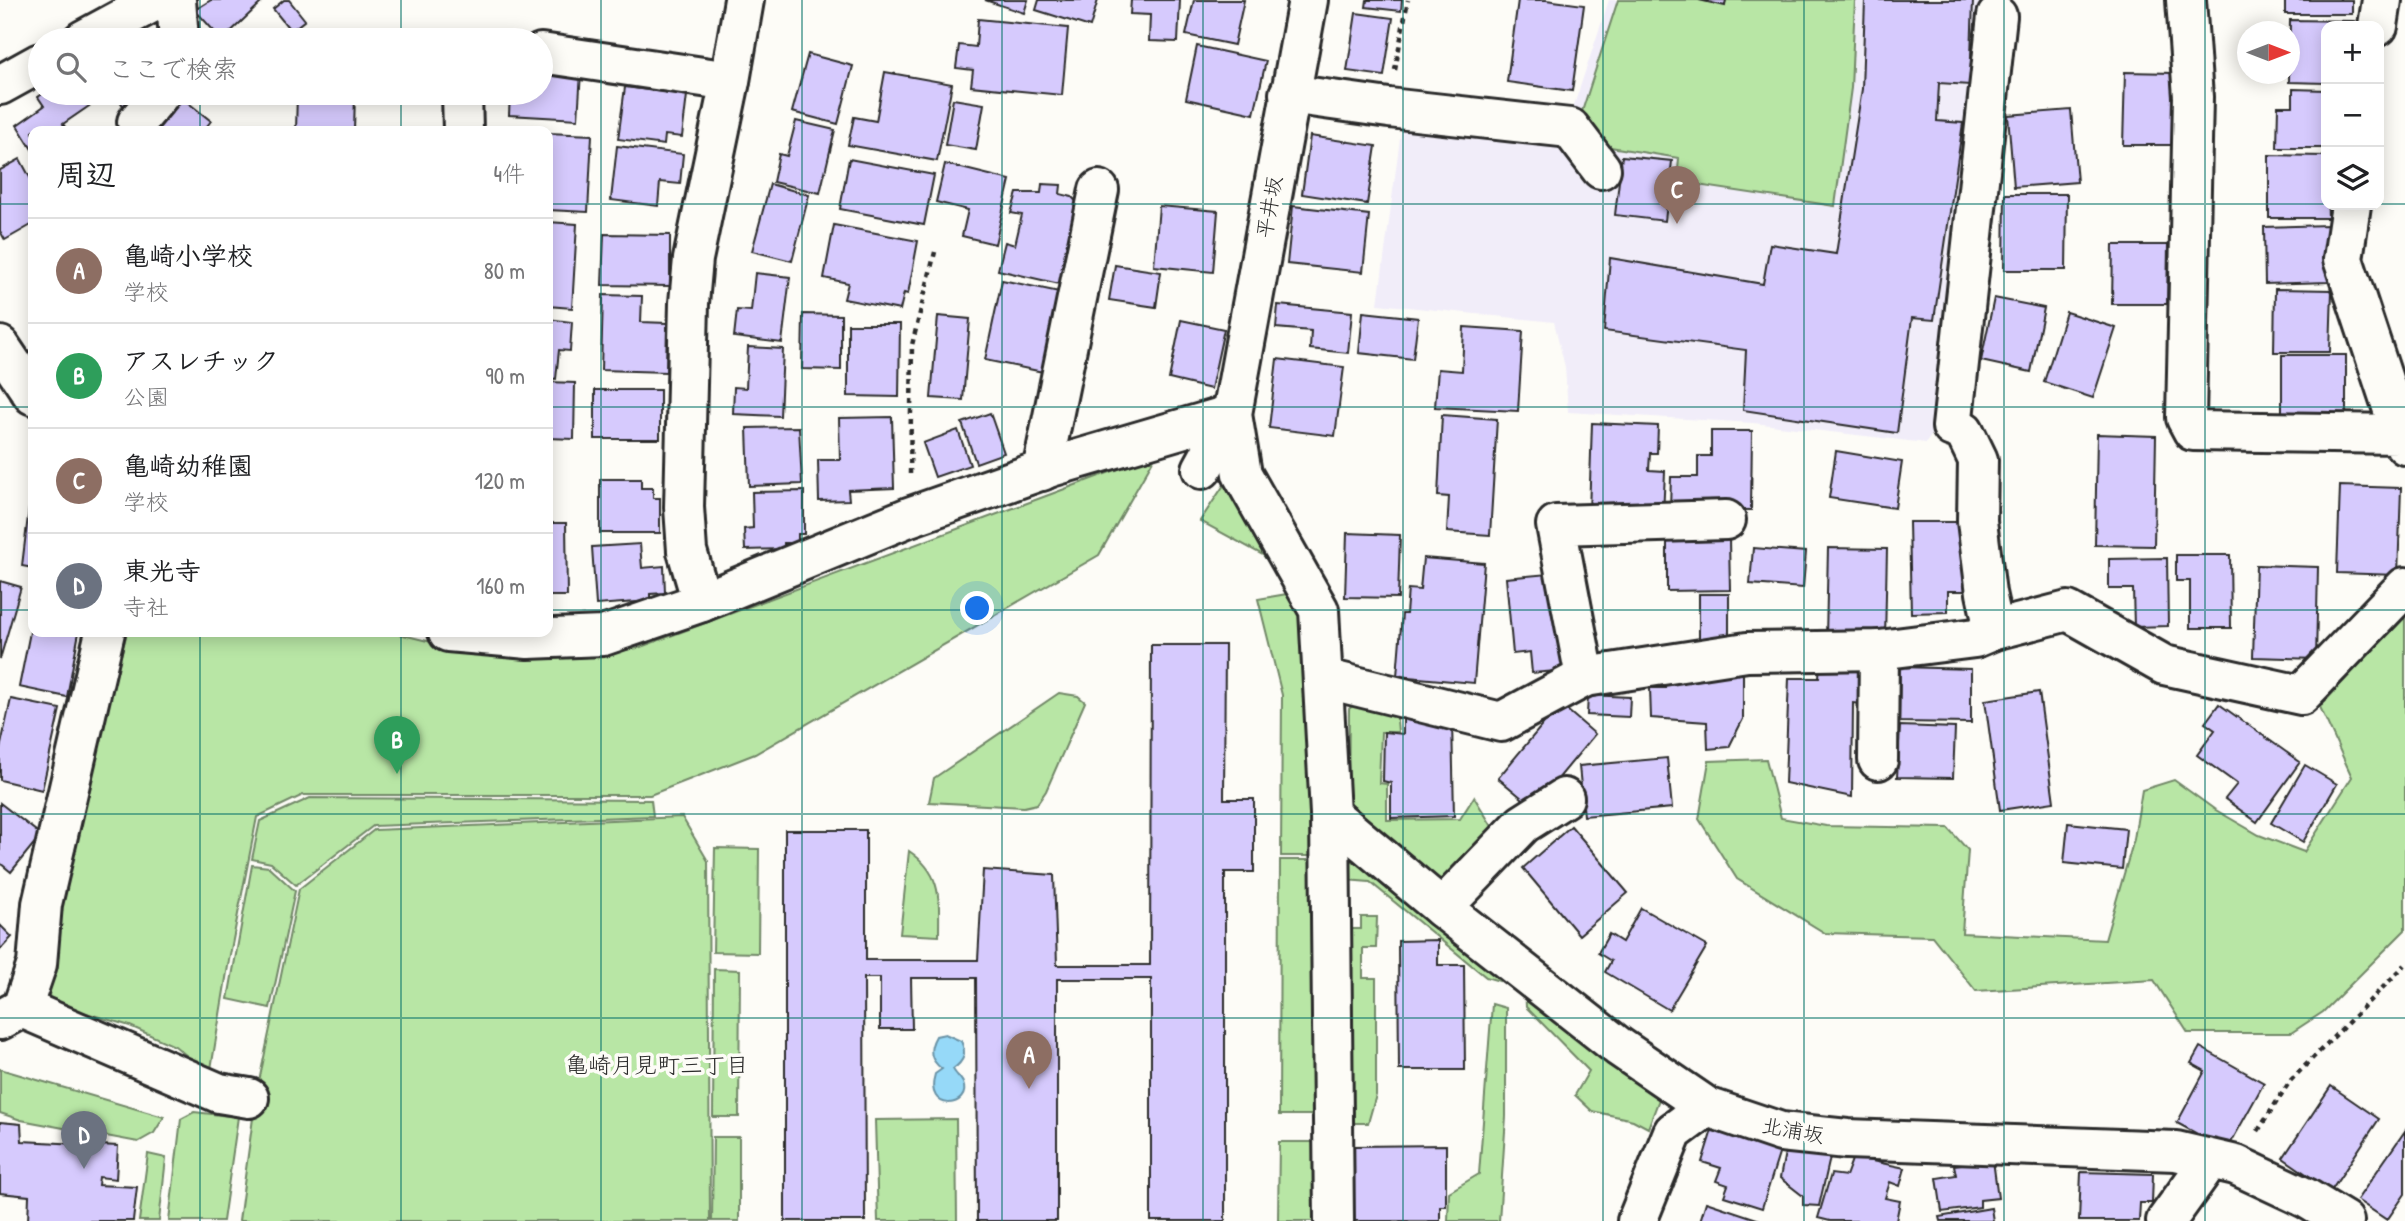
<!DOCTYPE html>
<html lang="ja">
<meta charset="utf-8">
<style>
:root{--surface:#fff;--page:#f2f2f2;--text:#202124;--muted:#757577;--line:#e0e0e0;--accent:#c8321e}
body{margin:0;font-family:"Patrick Hand","Klee One",sans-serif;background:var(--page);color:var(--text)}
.controls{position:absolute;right:21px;top:21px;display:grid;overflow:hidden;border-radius:14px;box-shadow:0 4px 18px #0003}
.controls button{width:63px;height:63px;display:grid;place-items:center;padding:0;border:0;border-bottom:2px solid var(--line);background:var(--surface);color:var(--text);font:35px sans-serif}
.compass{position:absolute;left:2237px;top:21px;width:63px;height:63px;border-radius:50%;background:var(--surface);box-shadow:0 4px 18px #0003;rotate:90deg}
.you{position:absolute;left:978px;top:609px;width:24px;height:24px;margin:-18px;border:5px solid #fff;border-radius:50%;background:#1a73e8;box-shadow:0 0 0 10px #1a73e833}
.badge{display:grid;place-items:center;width:46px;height:46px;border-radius:50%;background:var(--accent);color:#fff;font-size:23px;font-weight:700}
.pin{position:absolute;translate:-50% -58px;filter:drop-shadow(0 2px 4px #0008)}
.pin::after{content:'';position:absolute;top:37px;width:24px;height:21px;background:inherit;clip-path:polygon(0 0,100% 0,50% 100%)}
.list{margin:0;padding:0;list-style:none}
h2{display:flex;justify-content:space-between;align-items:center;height:91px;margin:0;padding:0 28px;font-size:30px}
h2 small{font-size:23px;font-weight:400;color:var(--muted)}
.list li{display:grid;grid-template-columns:46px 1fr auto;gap:21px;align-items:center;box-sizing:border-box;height:105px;padding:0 28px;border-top:2px solid var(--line)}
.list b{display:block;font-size:26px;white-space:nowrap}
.list p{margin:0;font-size:23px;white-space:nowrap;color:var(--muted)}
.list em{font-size:23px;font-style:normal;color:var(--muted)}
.icon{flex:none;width:38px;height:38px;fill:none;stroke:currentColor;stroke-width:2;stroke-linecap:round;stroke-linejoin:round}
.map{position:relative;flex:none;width:2405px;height:1221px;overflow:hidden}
.search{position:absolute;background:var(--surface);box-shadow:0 4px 18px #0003;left:28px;top:28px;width:525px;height:77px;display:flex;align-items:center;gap:18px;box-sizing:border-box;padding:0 24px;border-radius:38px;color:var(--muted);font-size:26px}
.panel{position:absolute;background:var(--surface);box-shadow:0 4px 18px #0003;left:28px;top:126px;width:525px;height:511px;border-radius:14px}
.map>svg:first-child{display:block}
.built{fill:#f1edf9}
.green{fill:#b8e6a5;stroke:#728868;stroke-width:2}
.water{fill:#96d9f8;stroke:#6b93a6;stroke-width:2}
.building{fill:#d6cafd;stroke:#2b2b2b;stroke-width:2}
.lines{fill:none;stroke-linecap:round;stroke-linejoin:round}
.minor-casing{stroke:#2b2b2b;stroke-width:44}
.highway-casing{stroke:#2b2b2b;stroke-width:44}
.path{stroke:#2b2b2b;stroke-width:4.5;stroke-dasharray:5 5;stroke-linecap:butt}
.minor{stroke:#fdfcf7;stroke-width:38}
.highway{stroke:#fdfcf7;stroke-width:38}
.grid{fill:none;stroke:#0f766e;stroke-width:2;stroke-opacity:0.55}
.labels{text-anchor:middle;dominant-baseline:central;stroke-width:7;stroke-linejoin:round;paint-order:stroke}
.street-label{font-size:21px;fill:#2b2b2b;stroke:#fdfcf7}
.neighbourhood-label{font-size:23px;fill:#2b2b2b;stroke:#fdfcf7}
</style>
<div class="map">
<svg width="2405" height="1221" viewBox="0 0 2405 1221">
<rect width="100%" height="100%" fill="#fdfcf7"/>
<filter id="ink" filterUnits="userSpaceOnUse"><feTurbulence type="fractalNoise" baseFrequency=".0143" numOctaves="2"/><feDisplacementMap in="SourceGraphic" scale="14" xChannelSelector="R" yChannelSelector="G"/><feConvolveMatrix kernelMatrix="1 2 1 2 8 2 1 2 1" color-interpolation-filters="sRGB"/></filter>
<g filter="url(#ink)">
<!-- built -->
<polygon class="built" points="1609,0 1992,0 1938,426 1926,443 1753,423 1568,412 1565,367 1554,322 1378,304 1406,93 1572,111"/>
<!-- green -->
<g class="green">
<polygon points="1618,0 1855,0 1851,88 1835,206 1677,182 1679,158 1598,145 1578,124"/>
<polygon points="1156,455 1099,555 755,754 650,795 303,795 257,817 229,960 210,1075 175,1046 130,1026 49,1002 51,932 127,632 391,632 472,652 589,655 638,648"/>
<polygon points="1228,479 1284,580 1263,555 1200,521"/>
<polygon points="1293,593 1319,695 1318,856 1281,856 1282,695 1258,599"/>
<polygon points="2405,613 2405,930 2323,1012 2291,1033 2188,1033 2154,980 1976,991 1932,936 1825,933 1737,879 1699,819 1709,761 1766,759 1781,818 1826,826 1948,828 1968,850 1962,933 2105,940 2134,839 2142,790 2174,780 2214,809 2259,835 2304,852 2352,777 2320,707"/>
<polygon points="1059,693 1078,696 1085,702 1046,791 1037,804 1024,807 929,802 934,778"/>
<polygon points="1362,697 1396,707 1398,732 1381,732 1379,783 1387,784 1387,820 1460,819 1474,797 1496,833 1446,891 1348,805 1349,709"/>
<polygon points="310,798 651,800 653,816 373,826 296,885 271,863 252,859 260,821"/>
<polygon points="682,817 708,861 710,1221 239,1221 256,1096 299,889 374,830"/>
<polygon points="1349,847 1499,965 1499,981 1486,977 1370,882 1346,880"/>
<polygon points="715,848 759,849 758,953 713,952"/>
<path d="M 909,851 C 943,874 939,900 939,936 L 900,934 Z"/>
<polygon points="1280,860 1317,860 1315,1115 1279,1115"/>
<polygon points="252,865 269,867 295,891 270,1008 228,999"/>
<polygon points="1361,917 1377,917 1376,948 1363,948 1363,978 1376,978 1376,1095 1368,1123 1349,1123 1350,929 1361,929"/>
<polygon points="714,969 740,970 739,1117 713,1117"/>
<polygon points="1525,986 1661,1094 1648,1128 1633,1120 1592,1111 1575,1095 1589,1071 1526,1007"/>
<polygon points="1492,1004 1506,1008 1506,1116 1499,1221 1448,1221 1449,1192 1479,1174"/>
<polygon points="0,1069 164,1117 154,1133 138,1142 21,1120 0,1113"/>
<polygon points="194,1112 238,1117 223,1221 169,1221 181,1119"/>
<polygon points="956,1119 957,1221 878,1221 875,1120"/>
<polygon points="713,1137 739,1137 739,1221 712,1221"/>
<polygon points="1279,1142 1323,1142 1322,1221 1278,1221"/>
<polygon points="148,1154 166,1158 159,1221 139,1221"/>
</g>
<!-- water -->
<path class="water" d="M 945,1034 L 961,1041 C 967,1054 964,1061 953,1069 C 955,1074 961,1078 963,1083 C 973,1108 923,1114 935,1074 L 942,1069 C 930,1060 928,1050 936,1036 Z"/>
<!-- building -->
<g class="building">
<polygon points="211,0 261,0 262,2 222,40 195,10"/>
<polygon points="284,0 289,0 305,20 291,31 273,9"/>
<polygon points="985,0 1028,0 1024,13"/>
<polygon points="1039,0 1098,0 1090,27 1036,10"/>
<polygon points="1131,0 1180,0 1178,42 1149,41 1150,15 1130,14"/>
<polygon points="1194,0 1244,0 1234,45 1186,35"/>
<polygon points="1367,0 1402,0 1401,11 1366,7"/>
<polygon points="1518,0 1546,0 1584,5 1572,91 1507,82"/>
<polygon points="1699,0 1726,0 1725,6"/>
<polygon points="1865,0 1973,0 1970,85 1939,83 1937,121 1963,123 1934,320 1912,318 1897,433 1743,410 1746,350 1604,331 1610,258 1763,284 1770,244 1836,254 1862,89"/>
<rect x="2285" y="0" width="67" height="14"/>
<polygon points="1356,13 1393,18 1384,76 1347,71"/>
<polygon points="978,19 1068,28 1062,95 971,86 973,70 956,68 959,45 976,47"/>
<polygon points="2290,20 2354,21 2354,26 2326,26 2326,83 2289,82"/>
<polygon points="1197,46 1266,61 1254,114 1186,99"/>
<polygon points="808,54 853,66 838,124 792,112"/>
<polygon points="541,70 581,72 578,119 509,115 510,93 541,93"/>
<polygon points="885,72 952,84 937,161 848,145 854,117 876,121"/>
<polygon points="2125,72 2174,73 2172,145 2123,145"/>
<polygon points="625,87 687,95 682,137 665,135 664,145 618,139"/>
<polygon points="2293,89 2326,90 2326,148 2277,148 2278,106 2293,106"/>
<polygon points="44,93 89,93 95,102 63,124 68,131 33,131 33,151 17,125 44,106 38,97"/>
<polygon points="116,93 140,93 142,95 123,106"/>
<polygon points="176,93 211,121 203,131 145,131"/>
<polygon points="297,93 355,93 354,131 296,131"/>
<polygon points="375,93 443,93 443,99 374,95"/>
<polygon points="953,99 984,104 976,150 945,145"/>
<polygon points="2071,110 2077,182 2014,187 2008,115"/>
<polygon points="796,121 835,130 820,193 773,182 779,154 787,156"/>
<polygon points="548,133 592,135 588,212 548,210"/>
<polygon points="1310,136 1376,146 1367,204 1302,194"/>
<polygon points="617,146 683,154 680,184 660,182 658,206 611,200"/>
<polygon points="2269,155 2326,156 2328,218 2269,218"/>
<polygon points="1622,156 1672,161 1665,221 1615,215"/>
<polygon points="20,159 33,183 33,224 5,240 0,231 0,170"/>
<polygon points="849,159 934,175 924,225 840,209"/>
<polygon points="945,164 1010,180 995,244 962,236 968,210 936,202"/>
<polygon points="770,184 809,195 792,261 752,251"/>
<polygon points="1042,184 1061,185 1060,194 1072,197 1082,208 1064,285 998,270 1005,242 1015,245 1022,215 1011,213 1017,193 1041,193"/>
<polygon points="2005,194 2067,194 2066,270 2004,270"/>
<polygon points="1159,206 1218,211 1213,272 1154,266"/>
<polygon points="1293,206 1369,215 1363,272 1287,264"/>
<polygon points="548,222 577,224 572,308 548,306"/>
<polygon points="834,225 918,241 908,294 904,293 900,310 844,299 848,283 824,278"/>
<polygon points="2328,225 2329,282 2265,284 2264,227"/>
<polygon points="604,234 670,235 670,286 602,285"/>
<polygon points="2113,245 2168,245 2167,304 2112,304"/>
<polygon points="1115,265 1161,272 1156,307 1109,300"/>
<polygon points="755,273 790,277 782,343 734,337 737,310 751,311"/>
<polygon points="1002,280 1064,293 1048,373 985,360"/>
<polygon points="2275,289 2332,290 2330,352 2274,352"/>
<polygon points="603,295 642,296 641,322 667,323 666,372 601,370"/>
<polygon points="1994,298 2044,308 2031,372 1981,361"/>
<polygon points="1278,305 1352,312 1348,353 1310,349 1311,331 1276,328"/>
<polygon points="1363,312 1418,318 1413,359 1359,353"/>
<polygon points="2066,312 2116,328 2093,398 2044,382"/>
<polygon points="803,314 841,315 841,370 802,369"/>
<polygon points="938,316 970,319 963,400 931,398"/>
<polygon points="548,319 572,322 570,351 559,350 556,379 548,378"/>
<polygon points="1181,320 1224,329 1211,389 1169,379"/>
<polygon points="848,324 900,324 899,397 848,396"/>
<polygon points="1464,327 1523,331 1518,411 1435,407 1438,369 1462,371"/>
<polygon points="748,347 783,349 780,416 733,414 734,387 746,388"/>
<rect x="2282" y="355" width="64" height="59"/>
<polygon points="1277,359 1344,367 1335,436 1269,428"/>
<polygon points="548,382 575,383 574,439 548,438"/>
<rect x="595" y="390" width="65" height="49"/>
<polygon points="990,413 1004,453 976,463 962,423"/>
<polygon points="1442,415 1497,419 1490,535 1447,532 1449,497 1438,496"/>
<polygon points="892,417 894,488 848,490 849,500 819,501 818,460 840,460 839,418"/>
<polygon points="1592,423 1658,426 1657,453 1650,453 1649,470 1665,471 1663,516 1589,513"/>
<polygon points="799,427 802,484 749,486 747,428"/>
<polygon points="958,430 970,465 935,477 923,443"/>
<polygon points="1711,431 1752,431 1751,510 1670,509 1671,477 1698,477 1698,456 1711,456"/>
<polygon points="2097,434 2156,436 2154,546 2095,545"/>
<polygon points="1836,451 1902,462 1895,508 1829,498"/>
<polygon points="600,479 641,479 641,488 653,488 653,498 660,498 660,533 600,533"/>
<polygon points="2340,486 2401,488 2398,575 2337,573"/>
<polygon points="804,491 804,534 798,534 798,543 784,543 784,549 745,550 744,529 753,528 752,492"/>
<polygon points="29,508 33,509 33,568 22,566"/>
<polygon points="1909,522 1967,522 1968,591 1948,591 1948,612 1911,613"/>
<polygon points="548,523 566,523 567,596 548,596"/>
<polygon points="1347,533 1400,535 1398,598 1345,597"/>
<polygon points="1729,539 1730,590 1667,591 1667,541"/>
<polygon points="640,544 642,568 664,566 665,593 650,594 650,601 596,605 592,547"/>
<polygon points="1753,548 1806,552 1803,588 1750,584"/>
<polygon points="1828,548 1887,549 1885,639 1826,638"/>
<polygon points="2176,555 2230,555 2231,628 2190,628 2190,581 2176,581"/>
<polygon points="1423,558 1484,563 1474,683 1397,676 1402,614 1406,614 1408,589 1420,590"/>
<polygon points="2167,558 2168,626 2134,627 2133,589 2109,589 2109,559"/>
<polygon points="2256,565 2318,567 2316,659 2253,657"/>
<polygon points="1559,573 1569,670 1532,673 1530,652 1513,654 1506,578"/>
<polygon points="0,581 21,587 0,659"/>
<rect x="1699" y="594" width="30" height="45"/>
<polygon points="32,622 33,632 79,632 67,697 19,687"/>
<polygon points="1151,645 1225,645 1224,799 1254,799 1254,872 1225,872 1225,1221 1151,1221 1151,979 1057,979 1057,1221 977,1221 976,978 911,978 912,1029 880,1029 880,978 864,978 865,1221 785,1221 785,830 866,830 866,960 978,960 983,870 1054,875 1057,965 1150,965"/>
<polygon points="1820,661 1861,663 1862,704 1853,703 1852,797 1785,783 1789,678 1819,678"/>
<polygon points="1900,667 1971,669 1971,723 1899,722"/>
<polygon points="1743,668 1743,719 1729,747 1708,749 1707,722 1651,718 1650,688 1665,688 1665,671"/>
<polygon points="2039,692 2054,802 2000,810 1985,700"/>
<polygon points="1588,695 1630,697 1629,717 1587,715"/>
<polygon points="11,699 60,709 42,790 0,780 0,749"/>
<polygon points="1560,704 1595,734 1534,808 1498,778"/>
<polygon points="2219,704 2300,762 2257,822 2225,799 2237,784 2197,755 2215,730 2205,723"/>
<polygon points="1403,706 1452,719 1454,816 1391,818 1391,783 1383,781 1384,732 1403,734"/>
<polygon points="1900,726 1955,728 1953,778 1897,777"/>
<polygon points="1667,758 1672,808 1584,816 1579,766"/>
<polygon points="2305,765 2337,784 2303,842 2271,823"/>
<polygon points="0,803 41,835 11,872 0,863"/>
<polygon points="2068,823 2126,829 2122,869 2064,863"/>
<polygon points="1571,826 1628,893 1579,935 1523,868"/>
<polygon points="1641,908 1707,946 1669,1010 1605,972 1611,961 1598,953 1609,934 1622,942"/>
<polygon points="0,925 12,937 0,950"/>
<polygon points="1438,940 1438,965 1464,965 1465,1070 1399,1070 1398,941"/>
<polygon points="2200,1047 2264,1083 2227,1150 2177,1123 2205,1071 2191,1063"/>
<polygon points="2331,1086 2379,1119 2331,1191 2283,1158"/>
<polygon points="0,1122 21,1124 22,1141 118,1146 116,1179 99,1177 98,1185 137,1187 133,1221 28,1221 29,1196 0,1193"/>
<polygon points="1712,1130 1780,1151 1762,1208 1724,1196 1728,1185 1716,1181 1721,1168 1702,1162"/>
<polygon points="2405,1131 2405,1194 2387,1220 2357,1200"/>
<polygon points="1446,1145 1446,1206 1440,1206 1440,1221 1354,1221 1354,1146"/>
<polygon points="1786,1147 1831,1153 1819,1206 1803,1205 1803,1196 1780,1178"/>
<polygon points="1853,1157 1905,1168 1900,1186 1890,1182 1885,1198 1900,1201 1896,1221 1830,1221 1818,1218 1831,1174 1846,1176"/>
<polygon points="1993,1160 1998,1198 1980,1200 1980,1207 1942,1212 1937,1178 1956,1175 1954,1165"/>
<polygon points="2081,1172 2153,1174 2152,1203 2140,1203 2139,1221 2079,1221"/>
<polygon points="1706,1202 1760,1220 1760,1221 1700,1221"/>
<polygon points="1991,1208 1993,1221 1940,1221 1939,1217"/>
</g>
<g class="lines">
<!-- minor casing -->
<g class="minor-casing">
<g id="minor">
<polyline points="176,0 179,40"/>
<polyline points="1308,0 1232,414 1242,474 1319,610 1330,814 1334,1221"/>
<polyline points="2186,0 2193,97 2186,418 2193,431 2401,434 2405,445"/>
<polyline points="2378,26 2382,0"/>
<polyline points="541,53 730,81 744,0"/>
<polyline points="462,93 463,131"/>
<polyline points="1289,94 1389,108 1570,128 1601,169"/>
<polyline points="137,122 161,93"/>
<polyline points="2351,205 2343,259 2401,434"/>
<polyline points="0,346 33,395"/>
<polyline points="1042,471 1099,190"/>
<polyline points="702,602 687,551 684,507 689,303 693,259 730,81"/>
<polyline points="1994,630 1986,593 1977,521 1978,460 1964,431 1952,427 1997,16"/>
<polyline points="448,632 528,639 603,636 702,602 909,517 1051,467 1232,414 1202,469"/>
<polyline points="1585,677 1556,525 1726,520"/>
<polyline points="1323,678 1501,722 1585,677 1747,652 1879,650 1975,638 1994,630 2068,611 2164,665 2301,695 2405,587"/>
<polyline points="1878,760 1879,650"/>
<polyline points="1330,814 1442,908 1619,1047 1707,1107 1781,1132 1847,1139 2176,1151 2236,1165 2306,1198 2344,1221"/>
<polyline points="1442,908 1523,824 1564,798"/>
<polyline points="22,1008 219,1093 249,1098"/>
<polyline points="0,1020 22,1008 37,964 42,904 105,632"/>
<polyline points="1637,1221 1673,1132 1707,1107"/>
<polyline points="2166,1221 2210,1160"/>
</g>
</g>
<!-- highway casing -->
<g class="highway-casing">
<g id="highway">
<polyline points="83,40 157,0"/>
<polyline points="0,85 40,63"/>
</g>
</g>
<!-- path -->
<g class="path">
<polyline points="1395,70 1408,0"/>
<polyline points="910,474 912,345 935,252"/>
<polyline points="2258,1131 2290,1081 2405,965"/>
</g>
<!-- minor -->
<use href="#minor" class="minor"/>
<!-- highway -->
<use href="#highway" class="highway"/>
</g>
</g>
<!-- grid -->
<path class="grid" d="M 200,0 L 200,40M 401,0 L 401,40M 601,0 L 601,1221M 802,0 L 802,1221M 1002,0 L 1002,1221M 1203,0 L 1203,1221M 1403,0 L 1403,1221M 1603,0 L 1603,1221M 1804,0 L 1804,1221M 2004,0 L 2004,1221M 2205,0 L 2205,1221M 200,93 L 200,131M 401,93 L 401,131M 0,204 L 33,204M 548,204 L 2326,204M 2379,204 L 2405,204M 0,407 L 33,407M 548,407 L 2405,407M 0,610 L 33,610M 548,610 L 2405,610M 200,632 L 200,1221M 401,632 L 401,1221M 0,814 L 2405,814M 0,1018 L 2405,1018"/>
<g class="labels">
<!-- street labels -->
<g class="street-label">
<text transform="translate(1269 207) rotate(-80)">平井坂</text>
<text transform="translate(1793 1130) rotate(10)">北浦坂</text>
</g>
<!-- neighbourhood labels -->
<g class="neighbourhood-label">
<text x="657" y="1064">亀崎月見町三丁目</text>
</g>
</g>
</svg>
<div class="controls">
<button>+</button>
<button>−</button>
<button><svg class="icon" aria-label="layers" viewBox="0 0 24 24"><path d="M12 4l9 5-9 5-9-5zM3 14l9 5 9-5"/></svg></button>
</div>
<svg class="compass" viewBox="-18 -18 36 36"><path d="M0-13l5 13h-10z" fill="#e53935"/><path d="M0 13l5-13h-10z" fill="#757577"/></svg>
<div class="you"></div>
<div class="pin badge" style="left:1029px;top:1089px;background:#8d6e63">A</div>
<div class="pin badge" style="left:397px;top:774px;background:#2e9e5b">B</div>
<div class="pin badge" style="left:1677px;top:224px;background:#8d6e63">C</div>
<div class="pin badge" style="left:84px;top:1169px;background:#6b7280">D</div>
<div class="search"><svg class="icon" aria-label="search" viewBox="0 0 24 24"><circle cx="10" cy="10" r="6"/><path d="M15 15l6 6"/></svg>ここで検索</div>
<section class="panel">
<h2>周辺<small>4件</small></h2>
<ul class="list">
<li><span class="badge" style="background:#8d6e63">A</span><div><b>亀崎小学校</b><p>学校</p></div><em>80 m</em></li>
<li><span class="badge" style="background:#2e9e5b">B</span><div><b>アスレチック</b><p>公園</p></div><em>90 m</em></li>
<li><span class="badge" style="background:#8d6e63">C</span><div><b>亀崎幼稚園</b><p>学校</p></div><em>120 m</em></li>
<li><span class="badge" style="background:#6b7280">D</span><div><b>東光寺</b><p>寺社</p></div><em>160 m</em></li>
</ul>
</section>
</div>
